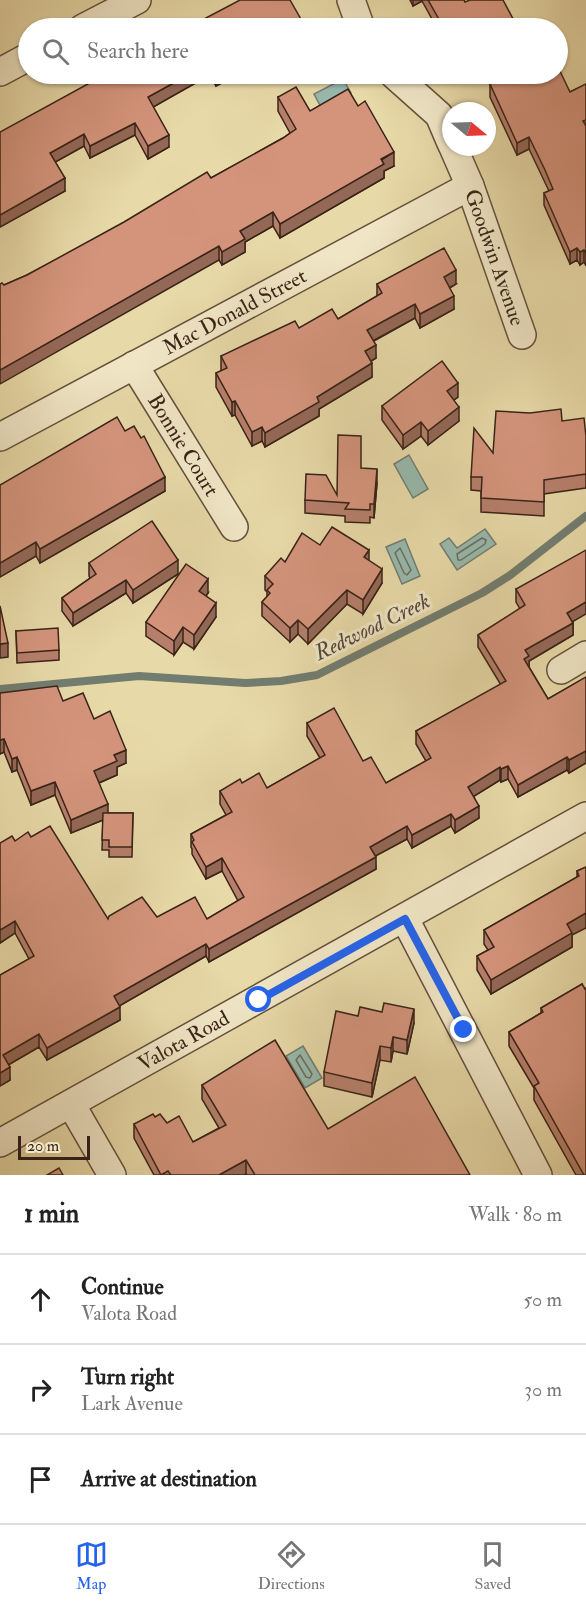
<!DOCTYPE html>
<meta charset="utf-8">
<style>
:root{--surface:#fff;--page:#f2f2f2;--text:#222;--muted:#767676;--line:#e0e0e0;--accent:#2563eb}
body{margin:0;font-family:"IM FELL Double Pica",serif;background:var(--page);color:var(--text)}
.compass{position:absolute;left:442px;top:102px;width:54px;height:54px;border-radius:50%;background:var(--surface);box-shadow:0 2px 4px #0004;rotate:109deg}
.scale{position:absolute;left:18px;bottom:15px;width:72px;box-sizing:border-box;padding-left:6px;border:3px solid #392317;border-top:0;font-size:16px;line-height:21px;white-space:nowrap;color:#392317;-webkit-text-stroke:4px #f0e6c6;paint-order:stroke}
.stop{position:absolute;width:18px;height:18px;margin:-14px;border:4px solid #2563eb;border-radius:50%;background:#fff}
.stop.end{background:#2563eb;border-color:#fff;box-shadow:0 2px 6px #0008}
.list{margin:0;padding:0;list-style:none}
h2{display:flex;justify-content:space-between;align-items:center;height:78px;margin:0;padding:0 24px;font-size:26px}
h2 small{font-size:20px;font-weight:400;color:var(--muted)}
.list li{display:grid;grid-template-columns:39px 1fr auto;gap:18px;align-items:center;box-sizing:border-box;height:90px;padding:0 24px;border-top:2px solid var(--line)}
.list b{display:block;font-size:22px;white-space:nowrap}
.list p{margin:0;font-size:20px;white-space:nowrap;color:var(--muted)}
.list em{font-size:20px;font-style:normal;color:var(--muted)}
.icon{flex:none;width:33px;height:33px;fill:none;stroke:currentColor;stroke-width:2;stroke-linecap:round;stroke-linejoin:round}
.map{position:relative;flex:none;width:586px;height:1175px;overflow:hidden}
.search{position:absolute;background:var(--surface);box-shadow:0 2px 4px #0004;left:18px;right:18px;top:18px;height:66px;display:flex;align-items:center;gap:15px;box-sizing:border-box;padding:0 21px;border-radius:33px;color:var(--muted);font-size:22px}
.sheet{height:348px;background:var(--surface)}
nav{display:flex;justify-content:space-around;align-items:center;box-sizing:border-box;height:84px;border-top:2px solid var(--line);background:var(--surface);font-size:16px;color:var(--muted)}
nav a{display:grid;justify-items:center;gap:3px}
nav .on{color:var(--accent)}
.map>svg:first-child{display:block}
.water{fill:#98b9ad;stroke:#727d71;stroke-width:1.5}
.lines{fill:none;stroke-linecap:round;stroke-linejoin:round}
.shore{stroke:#686e62;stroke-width:1.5}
.stream{stroke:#727d71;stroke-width:8}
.minor-casing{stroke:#65503b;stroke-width:30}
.minor{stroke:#f0e6c6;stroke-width:27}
.wall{fill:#b67f6b;stroke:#392317;stroke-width:1.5}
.shaded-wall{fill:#946857;stroke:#392317;stroke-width:1.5}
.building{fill:#d4947c;stroke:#392317;stroke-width:1.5}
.route{stroke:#2563eb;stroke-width:8}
.labels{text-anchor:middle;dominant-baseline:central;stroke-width:6;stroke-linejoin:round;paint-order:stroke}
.street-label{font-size:21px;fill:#392317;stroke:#f0e6c6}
.water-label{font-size:22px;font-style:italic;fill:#51483c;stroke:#f0e6c6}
</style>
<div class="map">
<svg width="586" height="1175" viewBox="0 0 586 1175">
<rect width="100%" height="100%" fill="#e8d9a8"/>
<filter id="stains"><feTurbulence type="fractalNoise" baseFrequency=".00333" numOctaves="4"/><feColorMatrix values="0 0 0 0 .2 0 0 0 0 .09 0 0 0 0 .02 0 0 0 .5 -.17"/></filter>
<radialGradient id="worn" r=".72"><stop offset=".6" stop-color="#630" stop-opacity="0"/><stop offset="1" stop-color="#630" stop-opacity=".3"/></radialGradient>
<!-- water -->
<g class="water">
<polygon points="343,79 351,93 322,109 314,94"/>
<polygon points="409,455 428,489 413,498 394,464"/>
<polygon points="485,529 496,544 457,570 440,544 449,538 457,548"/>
<polygon points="405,539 420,576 402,584 386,547"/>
<polygon points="303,1046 322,1078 305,1088 286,1056"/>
</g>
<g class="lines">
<!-- shore -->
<g class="shore">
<polygon points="482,538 486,540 485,544 461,560 458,560 457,554"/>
<polygon points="400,548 411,570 407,575 404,573 395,553"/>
<polygon points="300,1055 312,1074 310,1078 306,1077 296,1060"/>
</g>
<!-- stream -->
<polyline class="stream" points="0,689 139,676 245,683 281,681 317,675 482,593 509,576 586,516"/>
<!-- minor casing -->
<g class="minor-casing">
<g id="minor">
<polyline points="351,0 361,28"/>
<polyline points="83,28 137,0"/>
<polyline points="0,72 28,57"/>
<polyline points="393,74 439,115 451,143"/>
<path id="s1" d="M 453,147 L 470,186 L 522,335"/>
<path id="s2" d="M 134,365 L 234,527"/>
<path id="s3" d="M 0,437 L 470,186"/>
<polyline points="561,670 586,655"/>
<polyline points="405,919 538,1175"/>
<polyline points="71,1104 112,1175"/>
<path id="s4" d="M 0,1143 L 586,816"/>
</g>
</g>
<!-- minor -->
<use href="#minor" class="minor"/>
</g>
<!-- wall -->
<g class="wall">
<polygon points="410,0 464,0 465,2 518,28 437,28 422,1 413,6"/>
<polygon points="106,74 239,74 216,86 210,76 206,77 153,107 169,147 148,159 135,135 90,158 84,146 55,162 65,191 0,227"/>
<polygon points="493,74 558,74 570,92 586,84 586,266 584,262 580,265 577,260 570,264 544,205 544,193 549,191 529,149 517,155 490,97 490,84 497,81"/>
<polygon points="278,97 310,111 394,166 384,171 384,178 280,238 273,226 245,242 245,252 222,265 219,260 4,285 27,275 211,178 283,138 290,133 278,111"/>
<polygon points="377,284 456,284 450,288 454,309 420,328 415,318 374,341 376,358 371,361 372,377 319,409 319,416 265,447 262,441 252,446 235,415 232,416 216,387 216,373 221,371 221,356 299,328 338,319 377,296"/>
<polygon points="458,397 453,400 459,421 428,445 421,436 403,449 382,420 382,406"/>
<polygon points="125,431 165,491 40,563 36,556 0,577 0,485"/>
<polygon points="586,436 586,488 544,494 544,516 481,512 481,491 471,490 471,477 493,453"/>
<polygon points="361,468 377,483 374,518 370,517 370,523 345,522 345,516 305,513 305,500 337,495"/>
<polygon points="320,545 369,561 382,583 363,614 347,604 308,644 298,634 290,642 262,616 262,602 267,597 267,592 265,590 265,576 285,562"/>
<polygon points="89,563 178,574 133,603 126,593 73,626 62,611 62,598 90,578 89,576"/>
<polygon points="516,589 573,622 573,635 529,661 529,667 548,699 586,677 586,763 569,773 567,770 518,797 508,779 501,782 500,780 474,796 479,818 455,833 451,826 412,848 407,839 375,856 376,869 209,962 206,956 119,1006 120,1020 47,1060 39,1047 8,1065 10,1080 0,1086 0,975 29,959 15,933 0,943 15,841 31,837 108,919 157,917 207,919 238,901 222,871 206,879 192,854 192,849 191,847 191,834 226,815 220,804 220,791 242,783 267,788 320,758 307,736 307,723 363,761 386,783 426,761 416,744 416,731 501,685 478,647 478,635 520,609 516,602"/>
<polygon points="208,593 206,596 216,617 194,649 183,642 174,655 146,636 146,622"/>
<polygon points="16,631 59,650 59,660 17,663"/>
<polygon points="0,693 63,701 94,719 126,763 117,767 117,775 99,783 108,813 133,813 132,857 109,857 109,850 102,850 103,820 71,833 55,795 31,805 17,770 12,772 4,752 0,754"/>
<polygon points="586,867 572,935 572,947 491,994 477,970 477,956 488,950 484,944 484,930 577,877 577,871"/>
<polygon points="582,984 586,1175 576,1175 534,1100 534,1088 509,1046 509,1032 541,1013 541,1008"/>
<polygon points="358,1016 414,1023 407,1054 393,1051 391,1062 380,1060 372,1097 324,1086 324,1072"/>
<polygon points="202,1085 328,1129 470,1175 247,1175 246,1174 244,1175 154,1175 134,1138 134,1124 155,1117 167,1123 193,1142 219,1128 202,1099"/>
</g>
<!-- shaded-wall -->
<g class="shaded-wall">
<polygon points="413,0 422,0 422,1 413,6"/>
<polygon points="190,74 206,74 206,77 148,110 148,97"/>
<polygon points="216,74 239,74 216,86"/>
<polygon points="135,123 135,135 90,158 90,146"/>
<polygon points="84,134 84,146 50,165 50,153"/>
<polygon points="169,135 169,147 148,159 148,146"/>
<polygon points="529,137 529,149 517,155 517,143"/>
<polygon points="394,152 394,166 384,171 384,178 280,238 280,224"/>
<polygon points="65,178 65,191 0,227 0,215"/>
<polygon points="273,212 273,226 245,242 245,252 222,265 222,252 240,231"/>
<polygon points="219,246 219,260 0,384 0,370"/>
<polygon points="577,248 577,260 570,264 570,252"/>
<polygon points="584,250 584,262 580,265 580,252"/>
<polygon points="456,270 456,284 444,291 444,277"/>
<polygon points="454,296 454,309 420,328 420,314"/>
<polygon points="415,304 415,318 367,344 367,330"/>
<polygon points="376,345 376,358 365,365 365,351"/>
<polygon points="372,363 372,377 319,409 319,416 265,447 265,433 317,397"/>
<polygon points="458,383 458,397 447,405 447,391"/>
<polygon points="235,401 235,415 232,416 232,402"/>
<polygon points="459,407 459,421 428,445 428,431"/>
<polygon points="421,422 421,436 403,449 403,435"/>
<polygon points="262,427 262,441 252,446 252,432"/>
<polygon points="377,469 377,483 374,518 374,504"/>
<polygon points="165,477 165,491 40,563 40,549"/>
<polygon points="36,542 36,556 0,577 0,563"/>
<polygon points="369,550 369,564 364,557"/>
<polygon points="178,560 178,574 133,603 133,590"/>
<polygon points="382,569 382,583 363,614 363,600"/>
<polygon points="208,579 208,593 199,605 199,591"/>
<polygon points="126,580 126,593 73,626 73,613"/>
<polygon points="347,590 347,604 308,644 308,629"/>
<polygon points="586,602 586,614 567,625 567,613"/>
<polygon points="216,603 216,617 194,649 194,635"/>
<polygon points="298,620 298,634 290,642 290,628"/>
<polygon points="573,623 573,635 529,661 529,669 524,659 525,650"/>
<polygon points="183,627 183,642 174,655 174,641"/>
<polygon points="8,643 8,657 0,658 0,644"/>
<polygon points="4,739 4,752 0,754 0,740"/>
<polygon points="126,750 126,763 117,767 117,775 94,785 94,771 114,755"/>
<polygon points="586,751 586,763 569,773 569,760"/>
<polygon points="17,757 17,770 12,772 12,759"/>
<polygon points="567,757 567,770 518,797 518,785"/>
<polygon points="508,766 508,779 501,782 501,769"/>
<polygon points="500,767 500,780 468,800 468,787"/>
<polygon points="55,782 55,795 31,805 31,791"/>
<polygon points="108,804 108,818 71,833 71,820"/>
<polygon points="479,806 479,818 455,833 455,820"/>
<polygon points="451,814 451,826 412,848 412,835"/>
<polygon points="407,826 407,839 370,859 370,847"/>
<polygon points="376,857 376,869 209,962 209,949"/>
<polygon points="222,858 222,871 206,879 206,867"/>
<polygon points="586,913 586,928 572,935 572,947 491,994 491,980 567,924"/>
<polygon points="15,921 15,933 0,943 0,930"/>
<polygon points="206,944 206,956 114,1009 114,996"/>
<polygon points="120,1007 120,1020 47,1060 47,1048"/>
<polygon points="414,1009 414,1023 407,1054 407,1040"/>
<polygon points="39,1034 39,1047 3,1068 3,1055"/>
<polygon points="393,1037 393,1051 391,1062 391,1048"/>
<polygon points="380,1046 380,1060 372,1097 372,1083"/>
<polygon points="10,1067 10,1080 0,1086 0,1073"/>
<polygon points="246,1160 246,1174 244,1175 219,1175"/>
</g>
<!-- building -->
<g class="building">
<polygon points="240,0 290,0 306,28 283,28 280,25 273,28 187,28"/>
<polygon points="428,0 464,0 465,2 470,0 503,0 518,28 444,28"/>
<polygon points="558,67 570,92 586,84 586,120 583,121 586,126 586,253 584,250 580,252 577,248 570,252 544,193 553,189 545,170 529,137 517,143 490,84 502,78 499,74 558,74"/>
<polygon points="106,74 190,74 148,97 169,135 148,146 135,123 90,146 84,134 50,153 65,178 0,215 0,132"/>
<polygon points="296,87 310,111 348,89 358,106 365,101 394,152 381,159 384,164 280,224 273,212 240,231 245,239 222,252 219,246 0,370 0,284 2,283 4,285 27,275 124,222 207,172 211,178 283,138 296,129 278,97"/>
<polygon points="444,248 456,270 444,277 454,296 420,314 415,304 367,330 376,345 365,351 372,363 317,397 319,402 265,433 262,427 252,432 235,401 232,402 216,373 227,368 221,356 295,321 299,328 332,309 338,319 382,293 377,284"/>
<polygon points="442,361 458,383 447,391 459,407 428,431 421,422 403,435 382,406"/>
<polygon points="561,409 562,421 584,418 586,436 586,474 544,480 544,502 481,498 482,477 471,477 474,428 493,453 496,411 530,413"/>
<polygon points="117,417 125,431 134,426 141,438 144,436 165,477 40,549 36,542 0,563 0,485"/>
<polygon points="338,435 361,436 361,468 377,469 374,504 370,504 370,510 345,509 349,503 305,500 306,474 326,475 337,495"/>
<polygon points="152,521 178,560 133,590 126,580 73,613 62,598 96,574 89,563"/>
<polygon points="332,527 369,550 364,557 382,569 363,600 347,590 308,629 298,620 290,628 262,602 270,593 267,590 273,584 265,576 281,558 285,562 302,533 320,545"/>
<polygon points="586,550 586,602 567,613 573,623 525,650 529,656 524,659 548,699 586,677 586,751 569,760 567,757 518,785 508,766 501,769 500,767 468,787 479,806 455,820 451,814 412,835 407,826 370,847 376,857 209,949 206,944 114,996 120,1007 47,1048 39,1034 3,1055 10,1067 0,1073 0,975 34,956 15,921 0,930 0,843 12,836 15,841 28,832 31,837 50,826 108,919 109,916 142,897 157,917 195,897 207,919 244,897 222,858 206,867 192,842 194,840 191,834 232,812 220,791 240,779 242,783 259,773 267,788 325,755 307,723 334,708 363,761 371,757 386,783 431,758 416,731 506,681 478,635 525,605 516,589"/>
<polygon points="186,564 208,579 199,591 216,603 194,635 183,627 174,641 146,622"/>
<polygon points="0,606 8,643 0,644"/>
<polygon points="58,628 59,650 17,653 16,631"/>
<polygon points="57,686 63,701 83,693 94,719 110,711 126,750 114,755 117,761 94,771 108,804 71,820 55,782 31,791 17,757 12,759 4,739 0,740 0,693"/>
<polygon points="103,813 133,813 132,847 109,847 109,840 102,840"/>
<polygon points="586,867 586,913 567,924 572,933 491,980 477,956 494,947 484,930 579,876 577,871"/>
<polygon points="582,984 585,989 586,988 586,1175 584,1175 534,1086 539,1083 509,1032 543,1012 541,1008"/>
<polygon points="384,1003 414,1009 407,1040 393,1037 391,1048 380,1046 372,1083 324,1072 336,1011 358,1016 360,1007 382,1012"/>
<polygon points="275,1040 328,1129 415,1077 470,1175 255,1175 246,1160 219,1175 171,1175 168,1171 161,1175 134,1124 153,1114 155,1117 160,1114 167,1123 179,1116 193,1142 226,1125 202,1085"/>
<polygon points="59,1168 63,1175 47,1175"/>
</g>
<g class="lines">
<!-- route -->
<polyline class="route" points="259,1000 405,919 464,1030"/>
</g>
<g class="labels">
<!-- street labels -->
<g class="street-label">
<text stroke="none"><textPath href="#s1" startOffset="118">Goodwin Avenue</textPath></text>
<text stroke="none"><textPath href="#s3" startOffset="266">Mac Donald Street</textPath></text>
<text stroke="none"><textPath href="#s2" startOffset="94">Bonnie Court</textPath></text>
<text stroke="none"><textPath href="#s4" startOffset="210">Valota Road</textPath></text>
</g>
<!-- water labels -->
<g class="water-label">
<text transform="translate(372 627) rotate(-26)">Redwood Creek</text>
</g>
</g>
<rect width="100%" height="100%" filter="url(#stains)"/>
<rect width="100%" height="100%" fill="url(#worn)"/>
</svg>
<svg class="compass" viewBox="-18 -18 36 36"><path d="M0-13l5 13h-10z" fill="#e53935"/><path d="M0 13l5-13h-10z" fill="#767676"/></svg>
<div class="scale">20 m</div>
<div class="stop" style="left:259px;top:1000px"></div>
<div class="stop end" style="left:464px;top:1030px"></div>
<div class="search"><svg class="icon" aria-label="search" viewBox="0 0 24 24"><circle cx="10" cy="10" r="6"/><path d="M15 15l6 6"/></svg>Search here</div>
</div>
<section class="sheet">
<h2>1 min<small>Walk · 80 m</small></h2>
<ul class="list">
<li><svg class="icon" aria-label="ahead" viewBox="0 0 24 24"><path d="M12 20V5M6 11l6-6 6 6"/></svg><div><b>Continue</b><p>Valota Road</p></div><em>50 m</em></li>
<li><svg class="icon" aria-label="right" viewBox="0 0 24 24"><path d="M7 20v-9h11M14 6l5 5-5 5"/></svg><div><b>Turn right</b><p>Lark Avenue</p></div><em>30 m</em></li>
<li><svg class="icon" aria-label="arrive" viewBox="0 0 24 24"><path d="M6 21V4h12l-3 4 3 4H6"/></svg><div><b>Arrive at destination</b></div></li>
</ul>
</section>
<nav>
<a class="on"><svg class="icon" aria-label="map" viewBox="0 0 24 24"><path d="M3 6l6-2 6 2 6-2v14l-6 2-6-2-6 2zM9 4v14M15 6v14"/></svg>Map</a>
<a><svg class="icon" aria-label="directions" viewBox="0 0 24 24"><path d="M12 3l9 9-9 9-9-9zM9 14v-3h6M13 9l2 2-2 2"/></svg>Directions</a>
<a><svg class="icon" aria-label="saved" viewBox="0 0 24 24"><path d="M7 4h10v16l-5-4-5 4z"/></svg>Saved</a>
</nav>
